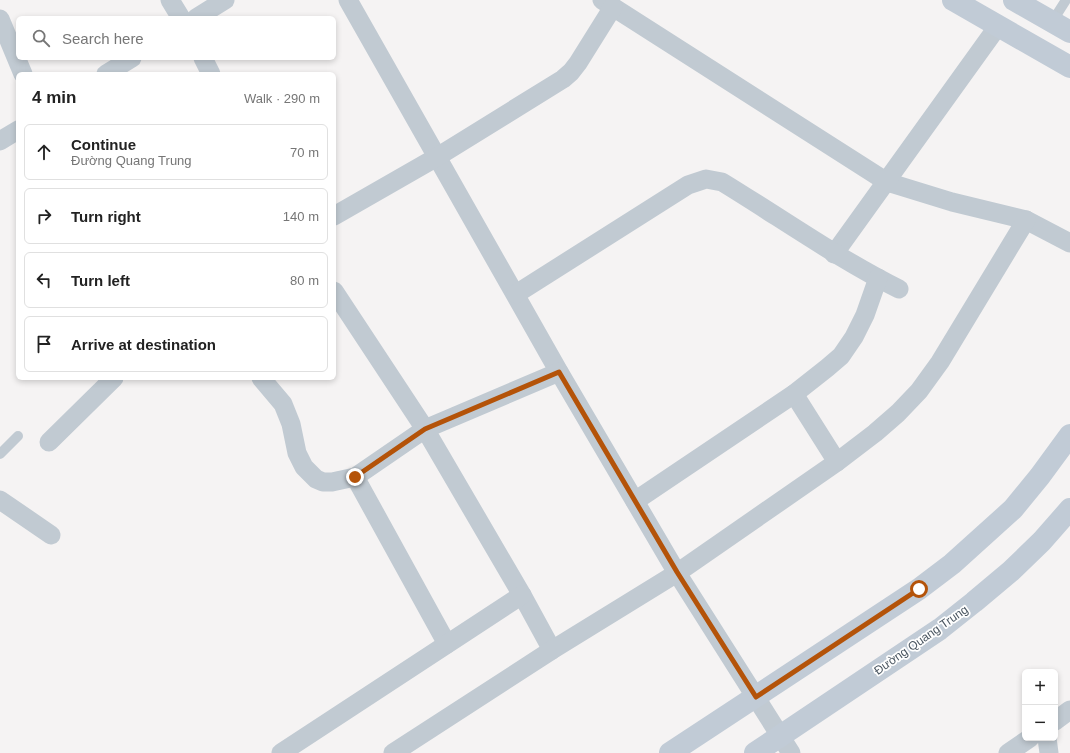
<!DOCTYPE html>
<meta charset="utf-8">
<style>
:root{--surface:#fff;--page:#f2f2f2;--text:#222;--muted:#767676;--line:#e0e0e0}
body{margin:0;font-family:Arial,sans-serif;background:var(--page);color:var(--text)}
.controls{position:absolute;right:12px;bottom:12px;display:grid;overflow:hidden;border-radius:6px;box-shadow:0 2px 6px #0003}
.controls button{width:36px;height:36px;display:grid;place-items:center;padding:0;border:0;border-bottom:1px solid var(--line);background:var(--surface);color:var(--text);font:20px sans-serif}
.stop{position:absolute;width:12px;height:12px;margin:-9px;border:3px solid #b45309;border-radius:50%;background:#fff}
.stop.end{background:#b45309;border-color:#fff;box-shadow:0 1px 4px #0008}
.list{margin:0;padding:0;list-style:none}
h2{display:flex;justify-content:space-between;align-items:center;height:52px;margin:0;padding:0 16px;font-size:17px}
h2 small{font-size:13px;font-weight:400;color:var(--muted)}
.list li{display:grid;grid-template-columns:26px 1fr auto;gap:12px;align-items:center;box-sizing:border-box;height:56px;margin:0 8px 8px;padding:0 8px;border:1px solid var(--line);border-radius:6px}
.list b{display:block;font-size:15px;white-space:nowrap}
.list p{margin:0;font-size:13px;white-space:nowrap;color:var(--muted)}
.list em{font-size:13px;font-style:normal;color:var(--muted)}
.icon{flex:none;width:22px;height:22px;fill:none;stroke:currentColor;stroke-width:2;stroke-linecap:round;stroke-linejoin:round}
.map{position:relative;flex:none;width:1070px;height:753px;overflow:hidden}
.search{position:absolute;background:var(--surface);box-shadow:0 2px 6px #0003;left:16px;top:16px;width:320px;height:44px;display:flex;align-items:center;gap:10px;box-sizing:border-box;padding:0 14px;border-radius:6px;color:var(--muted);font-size:15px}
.panel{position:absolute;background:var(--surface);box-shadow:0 2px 6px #0003;left:16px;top:72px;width:320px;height:308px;border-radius:6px}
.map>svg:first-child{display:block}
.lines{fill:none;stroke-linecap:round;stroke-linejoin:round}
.service{stroke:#c1cad2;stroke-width:10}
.minor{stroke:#c1cad2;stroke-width:19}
.secondary{stroke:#c1cbd6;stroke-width:22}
.route{stroke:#b45309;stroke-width:5}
.labels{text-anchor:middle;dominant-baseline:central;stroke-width:3.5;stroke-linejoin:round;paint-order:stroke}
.street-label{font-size:12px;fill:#4a5661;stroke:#fff}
</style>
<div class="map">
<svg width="1070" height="753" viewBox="0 0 1070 753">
<rect width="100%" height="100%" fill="#f5f3f3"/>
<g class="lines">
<!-- service -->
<g class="service">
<polyline points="1052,22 1066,0"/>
<polyline points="0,454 18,436"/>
</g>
<!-- minor -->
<g class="minor">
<polyline points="170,0 181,18"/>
<polyline points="348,0 559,372 677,573 791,753"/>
<polyline points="602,0 887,182 952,202 1026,220 1070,243"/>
<polyline points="196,18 225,0"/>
<polyline points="0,19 23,74"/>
<polyline points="203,58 211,74"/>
<polyline points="106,74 132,58"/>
<polyline points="0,141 18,130"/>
<polyline points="334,216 437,157 563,79 571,72 578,63 613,7"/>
<polyline points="834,254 998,26"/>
<polyline points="334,291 425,429 522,595 552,650"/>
<path d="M 516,294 L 688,185 L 706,179 L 722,182 C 781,218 837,258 899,289"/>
<polyline points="261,378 283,404 291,424 297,453 304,467 316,479 323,482 332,482 355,477 425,429 559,372"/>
<polyline points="794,394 837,462"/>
<polyline points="49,442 114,378"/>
<polyline points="355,477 447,644"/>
<polyline points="0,500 51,535"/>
<polyline points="635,501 794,394 827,368 841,356 854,337 865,315 878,278"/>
<polyline points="1055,721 1070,710"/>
<polyline points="1047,738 1049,753"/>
<polyline points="281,753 522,595"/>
<polyline points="393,753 552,650 677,573 837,462 875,433 898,413 919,391 940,362 1026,220"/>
<polyline points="1008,753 1030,738"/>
</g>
<!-- secondary -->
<g class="secondary">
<polyline points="953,0 1070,67"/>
<polyline points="1014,0 1070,32"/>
<polyline points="670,753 919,589 952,564 1013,509 1040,476 1070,435"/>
<polyline points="755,753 940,629 974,602 1011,571 1042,541 1070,509"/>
</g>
</g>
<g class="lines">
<!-- route -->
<polyline class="route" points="355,477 425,429 559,372 677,572 756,697 919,589"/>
</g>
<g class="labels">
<!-- street labels -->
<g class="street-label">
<text transform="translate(921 640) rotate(-35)">Đường Quang Trung</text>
</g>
</g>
</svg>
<div class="controls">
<button>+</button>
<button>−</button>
</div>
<div class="stop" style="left:919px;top:589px"></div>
<div class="stop end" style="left:355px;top:477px"></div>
<div class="search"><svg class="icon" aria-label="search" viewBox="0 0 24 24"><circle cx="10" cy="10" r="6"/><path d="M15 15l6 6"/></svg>Search here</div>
<section class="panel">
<h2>4 min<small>Walk · 290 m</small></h2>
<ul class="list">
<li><svg class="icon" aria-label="ahead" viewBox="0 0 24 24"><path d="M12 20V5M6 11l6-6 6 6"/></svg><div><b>Continue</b><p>Đường Quang Trung</p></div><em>70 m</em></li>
<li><svg class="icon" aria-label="right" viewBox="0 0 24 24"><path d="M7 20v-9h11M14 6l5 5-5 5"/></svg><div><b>Turn right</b></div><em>140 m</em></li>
<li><svg class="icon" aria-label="left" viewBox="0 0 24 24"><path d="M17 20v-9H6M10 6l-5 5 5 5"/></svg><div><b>Turn left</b></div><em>80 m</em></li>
<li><svg class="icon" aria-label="arrive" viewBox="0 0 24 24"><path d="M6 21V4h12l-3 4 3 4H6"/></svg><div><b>Arrive at destination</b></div></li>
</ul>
</section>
</div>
